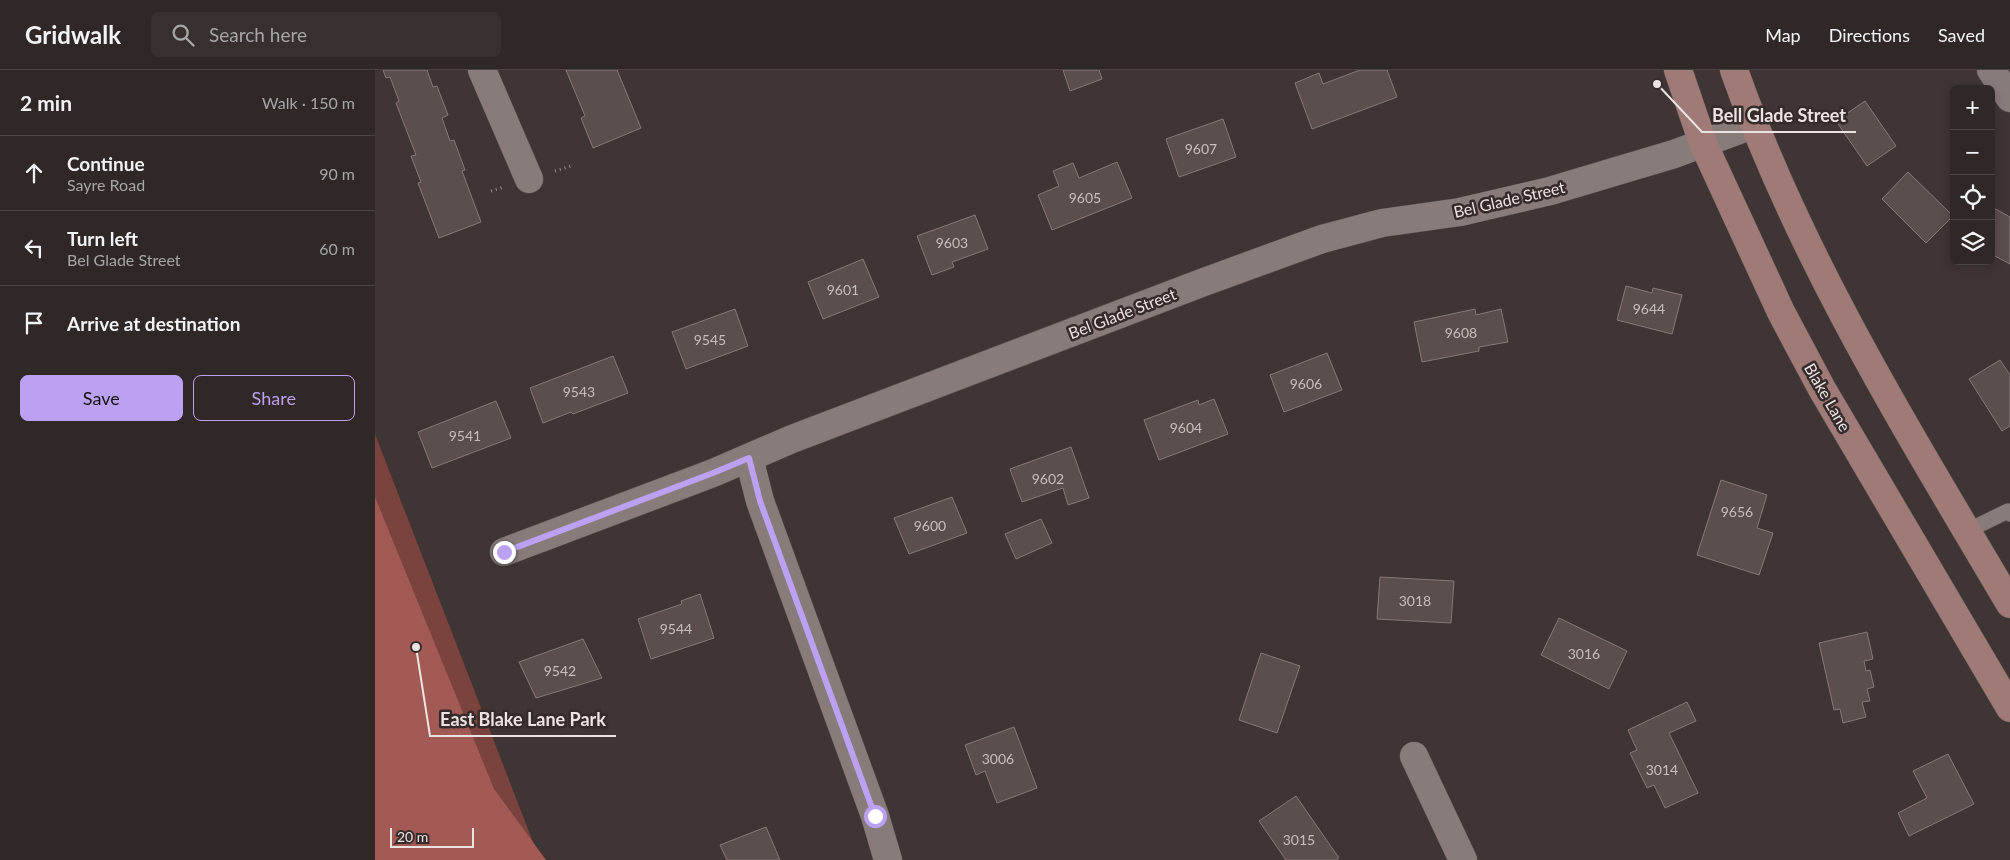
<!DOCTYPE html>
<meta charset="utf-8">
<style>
:root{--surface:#2f2827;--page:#37302f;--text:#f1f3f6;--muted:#a7a6a7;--line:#4a4444;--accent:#bca0f2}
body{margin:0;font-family:Lato,sans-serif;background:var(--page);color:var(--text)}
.controls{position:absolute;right:15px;top:15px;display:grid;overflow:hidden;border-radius:8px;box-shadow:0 2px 12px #0003}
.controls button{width:45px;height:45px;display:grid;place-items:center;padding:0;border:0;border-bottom:1px solid var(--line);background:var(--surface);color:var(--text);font:25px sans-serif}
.scale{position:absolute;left:15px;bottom:12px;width:84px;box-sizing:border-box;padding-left:5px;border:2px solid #ebe4e3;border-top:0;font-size:14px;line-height:18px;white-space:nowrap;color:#ebe4e3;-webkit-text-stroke:4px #352b2a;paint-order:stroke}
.stop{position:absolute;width:15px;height:15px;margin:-11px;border:4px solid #bca0f2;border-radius:50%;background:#fff}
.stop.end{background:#bca0f2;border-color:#fff;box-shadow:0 1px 5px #0008}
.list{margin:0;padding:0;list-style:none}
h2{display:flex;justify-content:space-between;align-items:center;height:65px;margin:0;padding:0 20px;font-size:21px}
h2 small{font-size:16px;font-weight:400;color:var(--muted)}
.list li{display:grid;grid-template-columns:32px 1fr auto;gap:15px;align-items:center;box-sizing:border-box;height:75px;padding:0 20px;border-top:1px solid var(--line)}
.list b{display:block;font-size:19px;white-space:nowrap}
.list p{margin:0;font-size:16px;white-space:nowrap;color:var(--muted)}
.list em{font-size:16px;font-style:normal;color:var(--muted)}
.actions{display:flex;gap:10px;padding:15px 20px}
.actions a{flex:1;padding:11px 0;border:1px solid var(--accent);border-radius:8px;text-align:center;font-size:18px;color:var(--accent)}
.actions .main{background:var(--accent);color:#111}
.icon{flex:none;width:28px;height:28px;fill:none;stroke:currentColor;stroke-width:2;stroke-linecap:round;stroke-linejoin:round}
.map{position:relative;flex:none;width:1635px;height:790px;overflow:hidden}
header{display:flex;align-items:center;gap:30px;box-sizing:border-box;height:70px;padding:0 25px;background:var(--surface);border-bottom:1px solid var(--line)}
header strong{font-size:24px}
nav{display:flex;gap:28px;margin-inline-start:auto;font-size:18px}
.search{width:350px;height:45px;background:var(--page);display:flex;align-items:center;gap:12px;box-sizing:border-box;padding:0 18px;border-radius:8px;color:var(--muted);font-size:19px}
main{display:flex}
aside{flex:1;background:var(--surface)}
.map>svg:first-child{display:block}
.green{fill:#7b433e}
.forest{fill:#a35a54}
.building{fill:#5a4f4d;stroke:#867a79}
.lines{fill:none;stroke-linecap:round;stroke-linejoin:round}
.service-casing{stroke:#5d5453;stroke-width:16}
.minor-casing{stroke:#5d5453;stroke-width:29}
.secondary-casing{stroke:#5d5453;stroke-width:29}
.path{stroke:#9a9190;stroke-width:3;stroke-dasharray:1 4;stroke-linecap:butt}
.service{stroke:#887c7b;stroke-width:15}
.minor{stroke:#887c7b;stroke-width:28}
.secondary{stroke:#9f7a77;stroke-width:28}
.route{stroke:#bca0f2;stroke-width:6}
.labels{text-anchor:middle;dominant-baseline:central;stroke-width:5;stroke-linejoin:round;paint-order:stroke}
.number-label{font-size:14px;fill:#c7bfbe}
.street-label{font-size:16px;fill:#ebe4e3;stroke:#352b2a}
.leader{fill:none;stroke:#ebe4e3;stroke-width:2}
.callout-dot{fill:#ebe4e3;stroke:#352b2a;stroke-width:2}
.callout-label{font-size:18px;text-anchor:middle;font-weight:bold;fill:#ebe4e3;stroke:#352b2a;stroke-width:5;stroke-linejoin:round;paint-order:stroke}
</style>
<header>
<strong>Gridwalk</strong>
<div class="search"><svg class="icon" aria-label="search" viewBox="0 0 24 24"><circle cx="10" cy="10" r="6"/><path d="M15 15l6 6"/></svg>Search here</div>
<nav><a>Map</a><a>Directions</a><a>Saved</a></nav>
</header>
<main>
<aside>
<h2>2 min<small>Walk · 150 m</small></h2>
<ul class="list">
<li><svg class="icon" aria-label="ahead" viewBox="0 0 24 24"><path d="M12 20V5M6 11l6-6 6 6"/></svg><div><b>Continue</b><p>Sayre Road</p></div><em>90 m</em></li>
<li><svg class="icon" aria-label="left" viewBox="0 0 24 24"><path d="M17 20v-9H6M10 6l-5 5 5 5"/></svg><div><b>Turn left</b><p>Bel Glade Street</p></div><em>60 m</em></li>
<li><svg class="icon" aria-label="arrive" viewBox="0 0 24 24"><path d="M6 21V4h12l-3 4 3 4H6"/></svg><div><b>Arrive at destination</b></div></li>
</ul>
<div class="actions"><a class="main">Save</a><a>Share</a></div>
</aside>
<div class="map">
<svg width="1635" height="790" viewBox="0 0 1635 790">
<rect width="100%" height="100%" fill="#3f3534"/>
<!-- green -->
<polygon class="green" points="0,364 165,790 0,790"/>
<!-- forest -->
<polygon class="forest" points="0,427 119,719 171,790 0,790"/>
<!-- building -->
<g class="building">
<polygon points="8,0 52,0 58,17 62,16 73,45 67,48 75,71 79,70 90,100 87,101 106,152 64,168 43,113 46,112 36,86 41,85 21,33 24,31 15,7 11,8"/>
<polygon points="191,0 242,0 266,58 218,78 206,48 210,46"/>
<polygon points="688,0 724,0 727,9 695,21"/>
<polygon points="985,0 1012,0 1022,27 937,59 920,13 944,3 948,14"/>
<polygon points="1490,31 1521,76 1492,96 1461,51"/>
<polygon points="848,49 861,87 804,107 791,69"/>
<polygon points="742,92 757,128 677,160 663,125 684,116 678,101 698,93 704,108"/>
<polygon points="1533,102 1578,146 1551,173 1507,129"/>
<polygon points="1617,137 1635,147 1635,194 1616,184"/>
<polygon points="600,145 613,179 577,192 579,197 557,205 542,166"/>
<polygon points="488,189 504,227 448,249 433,212"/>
<polygon points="1251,216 1277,223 1278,218 1307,225 1297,264 1242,250"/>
<polygon points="360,239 373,276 311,299 297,262"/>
<polygon points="1100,239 1101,245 1126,239 1133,272 1104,277 1104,281 1047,292 1039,252"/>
<polygon points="952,283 967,320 909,342 895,305"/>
<polygon points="238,286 253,323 198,344 196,342 168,353 155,318"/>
<polygon points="1625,290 1635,305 1635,356 1627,361 1594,309"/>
<polygon points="839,329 853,364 784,390 769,350 823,330 824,335"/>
<polygon points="121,331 136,368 57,398 43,362"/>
<polygon points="696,377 714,428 693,435 688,418 647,432 635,399"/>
<polygon points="1346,410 1392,425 1382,458 1398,463 1384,505 1322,485"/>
<polygon points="577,427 592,463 534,484 519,448"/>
<polygon points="666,449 677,473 641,489 630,464"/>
<polygon points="1005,507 1079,511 1076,553 1002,549"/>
<polygon points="325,524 339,568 276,589 263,549 307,534 306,531"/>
<polygon points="1184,548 1252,581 1234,619 1166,585"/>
<polygon points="1492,562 1498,589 1489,591 1491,601 1495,600 1499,617 1492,619 1495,631 1487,632 1491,647 1468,653 1465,639 1459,640 1444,573"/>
<polygon points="208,569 227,608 161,628 144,592"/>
<polygon points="886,583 925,596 902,663 864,650"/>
<polygon points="1312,632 1321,651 1294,663 1323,723 1290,738 1279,715 1272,718 1255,683 1262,680 1253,660"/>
<polygon points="639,657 662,718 622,733 610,701 601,705 590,675"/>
<polygon points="1573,684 1599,734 1534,766 1523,743 1552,728 1538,701"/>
<polygon points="921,726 964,788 961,790 911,790 884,751"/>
<polygon points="391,757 405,790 352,790 345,775"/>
</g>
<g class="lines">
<!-- service casing -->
<g class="service-casing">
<polyline id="service" points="1592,461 1633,441 1635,444"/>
</g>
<!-- minor casing -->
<g class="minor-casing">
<g id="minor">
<polyline points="107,0 154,109"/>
<polyline points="1616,0 1635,28"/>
<polyline points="374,388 385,431 500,746 513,790"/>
<polyline points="129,482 338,403 417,369 829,212 947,169 1007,153 1085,142 1175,121 1299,84 1380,54"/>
<polyline points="1039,686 1088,790"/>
</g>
</g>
<!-- secondary casing -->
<g class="secondary-casing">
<g id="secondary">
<polyline points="1303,0 1328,73 1406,242 1447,319 1635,638"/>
<path d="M 1359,0 C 1426,190 1533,361 1635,534"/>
</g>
</g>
<!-- path -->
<g class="path">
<polyline points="180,101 196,96"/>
<polyline points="116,121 129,117"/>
</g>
<!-- service -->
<use href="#service" class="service"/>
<!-- minor -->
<use href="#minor" class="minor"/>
<!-- secondary -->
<use href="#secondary" class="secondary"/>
</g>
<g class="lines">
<!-- route -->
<polyline class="route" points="129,482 338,403 374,388 385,431 500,746"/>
</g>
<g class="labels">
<!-- number labels -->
<g class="number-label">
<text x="826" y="78">9607</text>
<text x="710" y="127">9605</text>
<text x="577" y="172">9603</text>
<text x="468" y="219">9601</text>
<text x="1274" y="238">9644</text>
<text x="1086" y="262">9608</text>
<text x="335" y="269">9545</text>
<text x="931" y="313">9606</text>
<text x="204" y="321">9543</text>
<text x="811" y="357">9604</text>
<text x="90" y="365">9541</text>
<text x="673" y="408">9602</text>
<text x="1362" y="441">9656</text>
<text x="555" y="455">9600</text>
<text x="1040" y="530">3018</text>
<text x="301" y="558">9544</text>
<text x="1209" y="583">3016</text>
<text x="185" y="600">9542</text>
<text x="623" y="688">3006</text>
<text x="1287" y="699">3014</text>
<text x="924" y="769">3015</text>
</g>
<!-- street labels -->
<g class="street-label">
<text transform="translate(1134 129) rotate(-13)">Bel Glade Street</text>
<text transform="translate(747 243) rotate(-21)">Bel Glade Street</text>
<text transform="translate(1453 327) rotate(60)">Blake Lane</text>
</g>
</g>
<!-- callouts -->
<path class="leader" d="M1282 14L1327 62H1481M41 577L55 666H241"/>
<g class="callout-dot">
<circle cx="1282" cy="14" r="5"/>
<circle cx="41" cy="577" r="5"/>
</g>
<g class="callout-label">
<text x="1404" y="52">Bell Glade Street</text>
<text x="148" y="656">East Blake Lane Park</text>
</g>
</svg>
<div class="controls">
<button>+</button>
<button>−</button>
<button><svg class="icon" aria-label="locate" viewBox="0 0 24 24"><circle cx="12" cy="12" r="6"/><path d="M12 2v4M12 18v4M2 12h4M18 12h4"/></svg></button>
<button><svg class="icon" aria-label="layers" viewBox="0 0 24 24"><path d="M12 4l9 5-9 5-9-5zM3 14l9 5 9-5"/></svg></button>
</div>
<div class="scale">20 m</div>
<div class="stop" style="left:500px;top:746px"></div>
<div class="stop end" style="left:129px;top:482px"></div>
</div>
</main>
